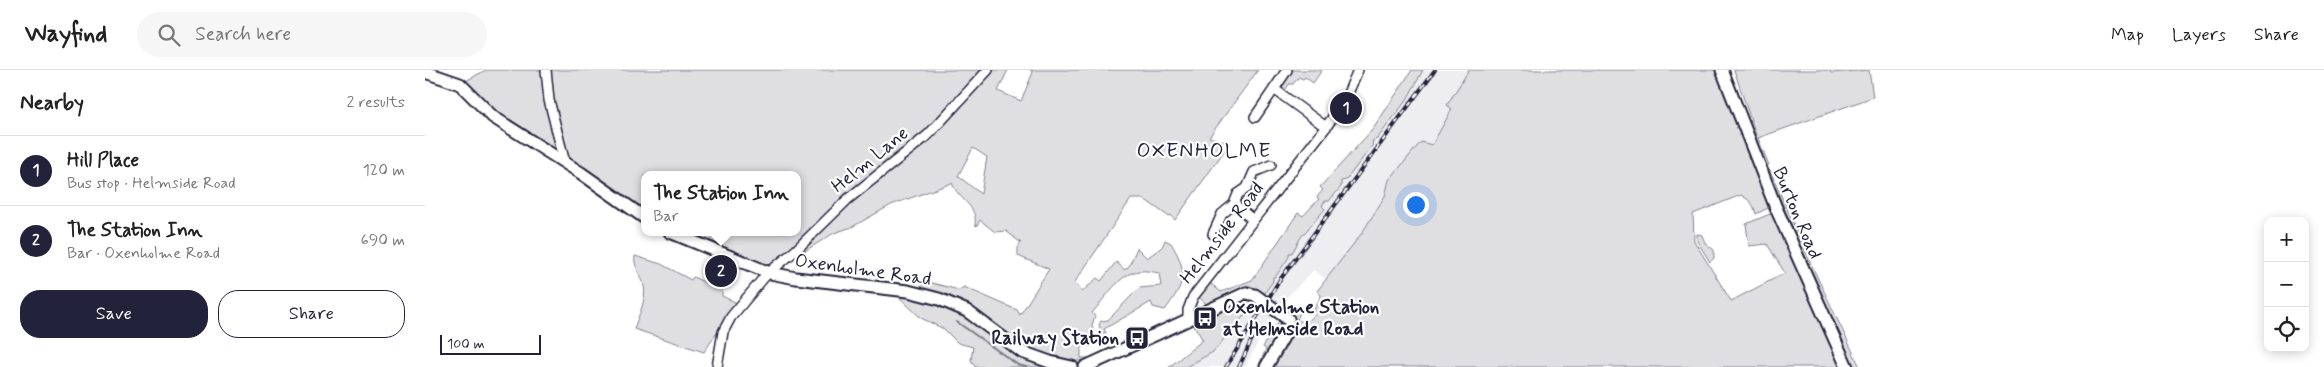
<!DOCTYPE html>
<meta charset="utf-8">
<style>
:root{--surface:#fff;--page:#f6f6f6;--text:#222;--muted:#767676;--line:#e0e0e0;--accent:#22223b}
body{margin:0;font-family:Mynerve,sans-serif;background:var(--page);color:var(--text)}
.controls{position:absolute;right:15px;bottom:15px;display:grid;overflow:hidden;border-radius:10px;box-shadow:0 2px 12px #0003}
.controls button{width:45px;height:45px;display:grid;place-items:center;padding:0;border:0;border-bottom:1px solid var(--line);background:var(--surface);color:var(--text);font:25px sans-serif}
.scale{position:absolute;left:15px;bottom:12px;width:101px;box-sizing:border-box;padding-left:5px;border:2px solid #22223b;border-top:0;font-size:14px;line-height:18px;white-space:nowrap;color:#22223b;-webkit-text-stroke:4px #fff;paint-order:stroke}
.you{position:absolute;left:990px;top:134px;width:18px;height:18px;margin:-12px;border:4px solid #fff;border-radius:50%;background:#1a73e8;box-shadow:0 0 0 8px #1a73e833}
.badge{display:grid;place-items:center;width:32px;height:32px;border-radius:50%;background:var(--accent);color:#fff;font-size:16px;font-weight:700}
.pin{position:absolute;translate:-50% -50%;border:2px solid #fff;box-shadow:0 1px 5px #0006}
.popup{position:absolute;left:216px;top:101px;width:160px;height:65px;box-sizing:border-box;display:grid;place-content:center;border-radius:10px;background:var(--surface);filter:drop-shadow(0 1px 4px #0005);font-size:16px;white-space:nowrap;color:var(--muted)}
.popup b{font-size:19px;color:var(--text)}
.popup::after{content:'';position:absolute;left:50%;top:100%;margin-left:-10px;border:10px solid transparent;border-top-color:var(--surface)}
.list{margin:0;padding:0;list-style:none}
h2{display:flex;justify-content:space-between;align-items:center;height:65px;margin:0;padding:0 20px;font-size:21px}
h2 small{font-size:16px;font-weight:400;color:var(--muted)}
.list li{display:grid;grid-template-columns:32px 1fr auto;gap:15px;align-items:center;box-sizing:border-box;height:70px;padding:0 20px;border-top:1px solid var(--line)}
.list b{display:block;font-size:19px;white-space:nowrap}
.list p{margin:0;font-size:16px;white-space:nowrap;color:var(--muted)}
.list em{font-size:16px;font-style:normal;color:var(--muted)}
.actions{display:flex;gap:10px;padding:15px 20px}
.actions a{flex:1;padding:11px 0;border:1px solid var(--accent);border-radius:20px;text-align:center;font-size:18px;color:var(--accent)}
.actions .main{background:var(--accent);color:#fff}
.icon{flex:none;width:28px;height:28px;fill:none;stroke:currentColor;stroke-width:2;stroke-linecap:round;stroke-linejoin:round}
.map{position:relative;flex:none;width:1899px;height:297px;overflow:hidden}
header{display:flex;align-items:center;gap:30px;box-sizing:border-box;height:70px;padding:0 25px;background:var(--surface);border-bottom:1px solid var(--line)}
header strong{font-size:24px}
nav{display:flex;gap:28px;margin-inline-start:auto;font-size:18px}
.search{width:350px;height:45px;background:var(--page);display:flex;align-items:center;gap:12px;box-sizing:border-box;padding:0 18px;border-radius:28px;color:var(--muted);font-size:19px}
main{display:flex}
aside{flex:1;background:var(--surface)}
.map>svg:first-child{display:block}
.built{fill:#eeeef1}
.green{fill:#dfdfe2;stroke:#80808e;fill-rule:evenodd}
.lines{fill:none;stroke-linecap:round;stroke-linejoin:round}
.stream{stroke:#7a7a88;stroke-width:2}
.minor-casing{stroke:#22223b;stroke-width:12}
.major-casing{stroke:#22223b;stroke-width:15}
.minor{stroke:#fff;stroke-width:9}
.major{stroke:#fff;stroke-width:11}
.rail-casing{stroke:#22223b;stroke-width:4}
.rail{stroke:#fff;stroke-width:2;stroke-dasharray:5.5;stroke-linecap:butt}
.major-bridge-casing{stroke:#22223b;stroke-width:15;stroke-linecap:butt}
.major-bridge{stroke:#fff;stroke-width:11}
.labels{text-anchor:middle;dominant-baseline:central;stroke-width:4.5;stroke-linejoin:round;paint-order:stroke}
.street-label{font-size:19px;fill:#22223b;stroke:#fff}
.poi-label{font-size:19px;font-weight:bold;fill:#22223b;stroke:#fff;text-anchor:start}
.quarter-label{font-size:21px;letter-spacing:1px;fill:#22223b;stroke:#fff}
</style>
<header>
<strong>Wayfind</strong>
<div class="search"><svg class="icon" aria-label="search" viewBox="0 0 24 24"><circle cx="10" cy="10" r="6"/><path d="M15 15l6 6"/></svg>Search here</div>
<nav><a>Map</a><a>Layers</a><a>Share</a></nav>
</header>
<main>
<aside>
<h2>Nearby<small>2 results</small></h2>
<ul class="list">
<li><span class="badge">1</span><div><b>Hill Place</b><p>Bus stop · Helmside Road</p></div><em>120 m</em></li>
<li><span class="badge">2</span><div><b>The Station Inn</b><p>Bar · Oxenholme Road</p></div><em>690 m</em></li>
</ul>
<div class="actions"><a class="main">Save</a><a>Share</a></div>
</aside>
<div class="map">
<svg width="1899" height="297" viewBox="0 0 1899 297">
<rect width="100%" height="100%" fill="#fff"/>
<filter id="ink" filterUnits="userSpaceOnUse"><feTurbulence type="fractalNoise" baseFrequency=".02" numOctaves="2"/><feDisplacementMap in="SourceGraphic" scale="10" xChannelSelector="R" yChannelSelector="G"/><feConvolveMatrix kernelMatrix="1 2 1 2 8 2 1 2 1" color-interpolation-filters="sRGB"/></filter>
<g filter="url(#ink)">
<!-- built -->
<polygon class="built" points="987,0 1064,0 913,212 900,209 889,200 857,232 838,263 820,297 761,297 788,282 777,271 768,254 819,230 823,215 873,143 878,146 894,129 892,127 898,120 895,117 948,59"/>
<!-- green -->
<g class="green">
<path d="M 61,0 L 583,0 L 573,21 L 596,31 L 608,2 L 605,0 L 833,0 L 784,67 L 805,73 L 750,150 L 746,145 L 743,146 L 719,129 L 706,129 L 650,212 L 657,222 L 672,208 L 676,211 L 691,192 L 700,200 L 704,196 L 712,178 L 722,188 L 737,177 L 740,170 L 746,173 C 764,203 760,213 740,240 L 728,237 L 726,232 L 679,259 L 681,263 L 677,263 L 674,255 L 676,251 L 683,250 L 714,218 L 736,216 L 734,203 C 728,202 720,200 715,201 C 695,202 679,230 667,243 L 670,246 L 667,255 L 670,269 L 656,279 L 656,288 L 668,288 C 652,297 605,284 591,274 C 577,264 568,250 552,243 C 535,234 511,230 496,218 L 499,211 L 534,220 L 539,217 L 592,240 L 595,245 L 624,199 L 593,186 L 593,177 L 596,173 L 581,161 L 570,162 L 555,150 L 552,156 L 550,155 C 553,135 533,130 527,113 L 466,135 L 427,157 L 409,163 L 375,184 L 372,181 L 346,199 L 319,189 L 320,185 L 251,162 L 372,162 L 372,105 L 220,105 L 220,148 L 106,71 L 35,14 ZM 548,78 L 562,87 L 556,124 L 533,106 Z"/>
<polygon points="867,0 897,0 888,13 880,7 878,9 874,7 868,14 864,14 859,22 856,16"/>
<polygon points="987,0 998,0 983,28 952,69 948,70 947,76 921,110 916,111 916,117 904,131 900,131 897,136 900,139 876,167 867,183 864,183 864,187 851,206 848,207 848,211 839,224 823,215 784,237 774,227 785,213 796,222 827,210 873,143 878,146 894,129 892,127 898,120 895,117 948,59"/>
<path d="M 1044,0 L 1293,0 L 1344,135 L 1343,138 L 1331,144 C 1328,132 1325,131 1316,125 L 1268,144 L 1269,171 L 1306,231 L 1360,203 L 1342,174 L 1324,176 L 1321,154 L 1345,144 L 1348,145 L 1417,297 L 845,297 L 861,241 L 865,236 L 875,242 L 872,250 C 881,254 887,249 892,242 L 889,240 L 896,225 L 892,221 L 937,163 L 960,126 L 964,110 L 996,72 L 1007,75 L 1027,39 L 1022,35 Z"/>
<polygon points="1309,0 1405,0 1406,3 1444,0 1448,27 1333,68 1344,95 1341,95 1330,69 1332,68"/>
<polygon points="1345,100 1386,194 1383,193 1343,101"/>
<polygon points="1272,164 1277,165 1280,173 1289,180 1289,188 1285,192 1272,171"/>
<path d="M 210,186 L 236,194 L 266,210 L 268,207 L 281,213 L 284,207 C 294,212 298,214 297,226 L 312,233 L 279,282 L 209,259 C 213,246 222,230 219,216 C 217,205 208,197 210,186 Z"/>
<polygon points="1387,196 1435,297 1429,297 1385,197"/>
<polygon points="482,226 500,229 554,253 594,288 621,297 550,297 546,290 548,277 533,273 519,259 496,248 474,227"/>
<polygon points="823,227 831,232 788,282 761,297 744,297 778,270 768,254"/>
<polygon points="855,249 857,249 858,254 836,297 833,297 841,279 838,277"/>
</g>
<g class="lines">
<!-- stream -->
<polyline class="stream" points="532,252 593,295 601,297"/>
<!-- minor casing -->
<g class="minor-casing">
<g id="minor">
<polyline points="121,0 124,30 140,93"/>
<polyline points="849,19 901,57"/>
<polyline points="830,47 862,0"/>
<polyline points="809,134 828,150"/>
<polyline points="788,164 797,144 809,134 813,124 822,118 829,102 846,95"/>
<polyline points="763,251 763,240 768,227 901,57 921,28 933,0"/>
<polyline points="292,297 298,262 306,247 341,205 371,180 423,129 503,65 563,0"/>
</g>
</g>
<!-- major casing -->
<g class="major-casing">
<g id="major">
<polyline points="1297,0 1351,138 1422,297"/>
<polyline points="0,2 35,14 68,47 156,103 220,148"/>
<polyline points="245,162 345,203 371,208 483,221 514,229 542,241 597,282 625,292 647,297"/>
<polyline points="660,297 821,223"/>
<polyline points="841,297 861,262 863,249"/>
</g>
</g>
<!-- minor -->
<use href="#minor" class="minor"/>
<!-- major -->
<use href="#major" class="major"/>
<!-- rail casing -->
<g class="rail-casing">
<g id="rail">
<polyline points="801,297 854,211 1010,0"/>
<polyline points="814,297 832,258"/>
</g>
</g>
<!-- rail -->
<use href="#rail" class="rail"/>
<!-- major-bridge casing -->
<g class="major-bridge-casing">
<polyline id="major-bridge" points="821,223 830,225 863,249"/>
</g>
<!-- major-bridge -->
<use href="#major-bridge" class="major-bridge"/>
</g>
</g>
<!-- icons -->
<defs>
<g id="bus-square" transform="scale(1.25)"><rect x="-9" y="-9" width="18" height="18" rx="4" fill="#22223b" stroke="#fff"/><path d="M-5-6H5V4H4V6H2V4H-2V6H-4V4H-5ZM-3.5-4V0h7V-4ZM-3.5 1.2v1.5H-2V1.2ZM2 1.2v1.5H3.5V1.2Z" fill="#fff"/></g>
</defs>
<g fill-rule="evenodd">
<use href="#bus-square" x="780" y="248"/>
<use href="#bus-square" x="712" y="268"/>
</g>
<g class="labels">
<!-- street labels -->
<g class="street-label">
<text transform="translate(445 90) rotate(-39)">Helm Lane</text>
<text transform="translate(1372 143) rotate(67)">Burton Road</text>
<text transform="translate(797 163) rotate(-52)">Helmside Road</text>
<text transform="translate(438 200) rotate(8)">Oxenholme Road</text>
</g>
<!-- poi labels -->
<g class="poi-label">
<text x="798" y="237">Oxenholme Station<tspan x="798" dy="22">at Helmside Road</tspan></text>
<text x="694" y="268" text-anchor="end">Railway Station</text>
</g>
<!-- quarter labels -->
<g class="quarter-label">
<text x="779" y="81">OXENHOLME</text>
</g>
</g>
</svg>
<div class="controls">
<button>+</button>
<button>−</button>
<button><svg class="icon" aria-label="locate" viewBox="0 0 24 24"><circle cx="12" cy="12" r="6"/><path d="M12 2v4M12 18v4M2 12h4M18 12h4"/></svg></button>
</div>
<div class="scale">100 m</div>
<div class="you"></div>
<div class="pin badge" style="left:921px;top:38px">1</div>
<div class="pin badge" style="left:296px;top:201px">2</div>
<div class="popup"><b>The Station Inn</b>Bar</div>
</div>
</main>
